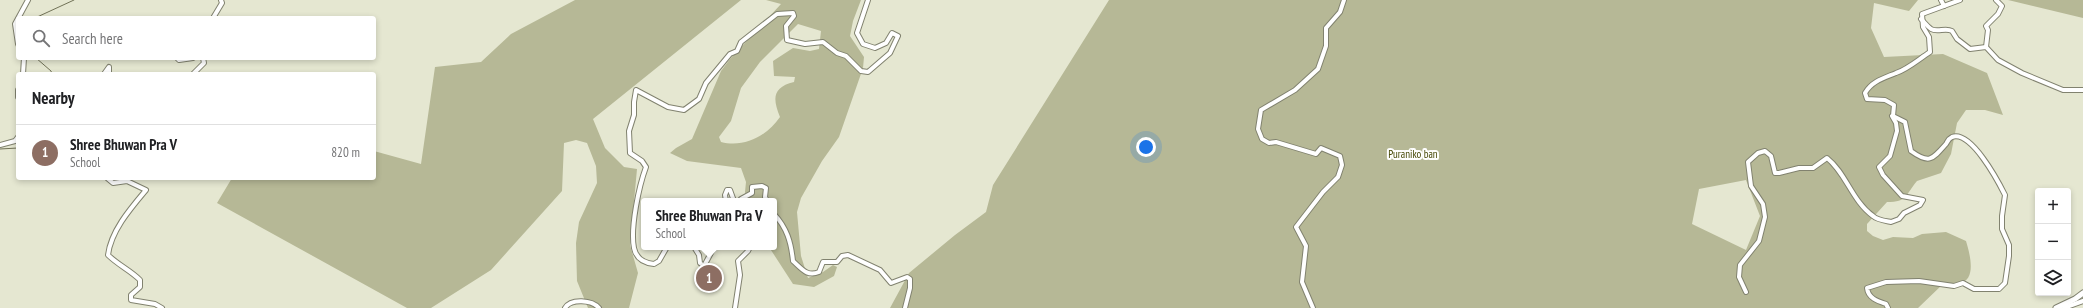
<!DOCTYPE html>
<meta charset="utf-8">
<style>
:root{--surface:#fff;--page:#f2f2f2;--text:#202124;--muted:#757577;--line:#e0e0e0;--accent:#db2777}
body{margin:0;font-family:"PT Sans Narrow",sans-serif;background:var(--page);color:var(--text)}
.controls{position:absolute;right:12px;bottom:12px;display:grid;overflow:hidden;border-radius:4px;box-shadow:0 2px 6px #0003}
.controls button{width:36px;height:36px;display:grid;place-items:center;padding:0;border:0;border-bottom:1px solid var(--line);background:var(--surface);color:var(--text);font:20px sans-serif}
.you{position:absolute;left:1146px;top:147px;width:14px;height:14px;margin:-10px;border:3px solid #fff;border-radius:50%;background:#1a73e8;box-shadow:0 0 0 6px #1a73e833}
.badge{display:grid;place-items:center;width:26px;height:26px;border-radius:50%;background:var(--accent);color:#fff;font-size:13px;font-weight:700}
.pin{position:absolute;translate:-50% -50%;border:2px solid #fff;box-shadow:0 1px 4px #0006}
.popup{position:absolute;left:641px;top:198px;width:136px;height:52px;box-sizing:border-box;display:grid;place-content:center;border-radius:4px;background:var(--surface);filter:drop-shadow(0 1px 3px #0005);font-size:13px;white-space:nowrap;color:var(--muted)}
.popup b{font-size:15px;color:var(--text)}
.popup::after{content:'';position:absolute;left:50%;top:100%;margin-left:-8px;border:8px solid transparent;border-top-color:var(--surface)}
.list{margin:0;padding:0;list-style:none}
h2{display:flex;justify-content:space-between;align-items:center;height:52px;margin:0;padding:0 16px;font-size:17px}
h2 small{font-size:13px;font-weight:400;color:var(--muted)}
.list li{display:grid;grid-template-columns:26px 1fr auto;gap:12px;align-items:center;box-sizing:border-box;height:56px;padding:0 16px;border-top:1px solid var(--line)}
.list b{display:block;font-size:15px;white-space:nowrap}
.list p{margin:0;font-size:13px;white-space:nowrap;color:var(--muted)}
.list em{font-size:13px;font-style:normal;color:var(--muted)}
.icon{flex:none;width:22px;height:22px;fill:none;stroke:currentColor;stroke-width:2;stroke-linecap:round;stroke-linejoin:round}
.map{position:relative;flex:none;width:2083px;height:308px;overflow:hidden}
.search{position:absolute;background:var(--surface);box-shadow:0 2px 6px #0003;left:16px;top:16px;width:360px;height:44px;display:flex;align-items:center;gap:10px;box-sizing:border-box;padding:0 14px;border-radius:4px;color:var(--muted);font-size:15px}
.panel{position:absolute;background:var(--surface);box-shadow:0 2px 6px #0003;left:16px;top:72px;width:360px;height:108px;border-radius:4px}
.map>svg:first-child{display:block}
.built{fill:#dbddc0}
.green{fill:#b6b896;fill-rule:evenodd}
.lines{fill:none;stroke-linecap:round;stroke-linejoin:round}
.stream{stroke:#717257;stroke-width:1}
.minor-casing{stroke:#81826f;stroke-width:6}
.tertiary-casing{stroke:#81826f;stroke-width:7}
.minor{stroke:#fff;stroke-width:4}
.tertiary{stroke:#fff;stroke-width:5}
.labels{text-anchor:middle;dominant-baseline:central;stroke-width:4;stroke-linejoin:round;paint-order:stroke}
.park-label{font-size:11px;fill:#454705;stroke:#fff}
</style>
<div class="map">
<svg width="2083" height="308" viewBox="0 0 2083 308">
<rect width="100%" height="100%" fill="#e5e7d1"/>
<!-- built -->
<polygon class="built" points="714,266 716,278 714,291 705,288 699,273"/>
<!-- green -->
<g class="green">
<polygon points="575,0 741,0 593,119 605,148 624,167 637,169 630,245 638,273 629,308 588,308 577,281 576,243 579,222 597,183 596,166 587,143 576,140 564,143 562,191 491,270 431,308 407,308 217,203 232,178 374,178 374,151 421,164 435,67 481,62 511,34"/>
<path d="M 766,0 L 861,0 L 853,21 L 850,36 L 864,57 L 863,68 L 839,137 L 822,161 L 801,198 L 797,212 L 801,256 L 808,278 L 823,272 L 833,265 L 837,267 L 834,276 L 814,287 L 793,284 L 769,247 L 774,247 L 774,201 L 747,201 L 745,192 L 746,182 L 741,168 L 687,161 L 670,153 L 676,148 L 692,139 L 721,71 L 730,59 L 781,4 ZM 798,24 L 821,31 L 819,49 L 810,51 L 793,48 L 773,61 L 774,76 L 795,77 L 794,82 C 773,87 772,98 780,117 C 767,136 744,148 721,142 L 719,137 L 731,121 L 741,88 L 760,62 Z"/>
<path d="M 1109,0 L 1918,0 L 1909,11 L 1874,3 L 1871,28 L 1884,57 L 1943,54 L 1987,73 L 2003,115 L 1985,110 L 1966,110 L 1957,123 L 1951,154 L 1941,173 L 1917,181 C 1905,195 1908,202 1887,202 L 1867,224 L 1867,231 L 1873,236 L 1883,240 L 1893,237 L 1913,238 L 1922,234 L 1946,232 L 1966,241 C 1969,251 1978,281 1959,283 C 1954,284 1949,283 1943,284 L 1918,308 L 890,308 L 909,273 L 955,235 L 986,212 L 993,185 ZM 1746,180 L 1760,216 L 1746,250 L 1692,224 L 1699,189 Z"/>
<polygon points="2008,0 2083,0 2083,18"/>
</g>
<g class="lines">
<!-- stream -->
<g class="stream">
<polyline points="35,18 74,0"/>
<polyline points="36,58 51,71 52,74"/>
<polyline points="0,149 18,148"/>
</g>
<!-- minor casing -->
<g class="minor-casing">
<g id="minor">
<polyline points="1941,0 1944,6"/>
<polyline points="213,18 222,3 221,0"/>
<path d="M 1921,19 C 1924,22 1927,26 1931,29 C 1938,33 1945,27 1952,31 L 1957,39 L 1970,49 L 1986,47 L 1998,60 L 2022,73 L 2063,90 L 2083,90"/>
<polyline points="18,44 15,24 28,0"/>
<polyline points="1986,47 1988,30 1986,26 1998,14 2002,6 1996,0"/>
<polyline points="177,58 179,60 193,58"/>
<polyline points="23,74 24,58"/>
<polyline points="104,74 109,67 109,74"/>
<polyline points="193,74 204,63 203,58"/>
<polyline points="18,90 18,97"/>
<polyline points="0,145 15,141 18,137"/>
<path d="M 107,178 L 113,183 L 127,181 L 146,190 C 130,209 111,231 108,255 C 118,265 130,270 140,280 L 140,287 L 131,295 L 131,300 L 155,304 L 162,308"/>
<polyline points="726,201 725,195 727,190 730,190 734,201"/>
<polyline points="742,201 741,199 752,193 752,187 762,186 766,188 765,197 767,201"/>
<path d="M 774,214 C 787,228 791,242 793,261 C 802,269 807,277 819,272 L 823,262 L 837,262 L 842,256 L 848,255 L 880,270 L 891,283 L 907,277 L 910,279 L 910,288 L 905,308"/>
<path d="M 667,247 L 659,261 L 654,264 C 644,263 636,258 634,248 C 630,228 639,186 646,167 L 642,161 L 630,153 L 629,131 L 634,115 L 634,102 L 636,90 L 668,107 L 684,110 L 699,99 L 706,83 L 730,54 L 737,51 L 741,42 L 777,14 L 793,13 L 794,16 L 786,26 L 787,40 L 805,44 L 823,42 L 837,53 L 846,56 L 861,71 L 868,72 L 890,53 L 898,36 L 892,33 L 886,43 L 875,48 L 863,44 L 857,33 L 868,0"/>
<polyline points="694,247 699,255 700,263 704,266 712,251 716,247"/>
<path d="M 1746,292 L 1739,277 L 1740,265 L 1759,241 L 1765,217 L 1763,204 L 1751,186 L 1748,162 L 1758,153 L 1765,151 L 1771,156 L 1775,173 L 1779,173 L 1799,168 L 1813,168 L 1827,158 C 1846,173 1852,201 1873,216 C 1877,220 1886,221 1891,222 L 1899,219 L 1904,213 L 1920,205 L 1923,200 L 1902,196 L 1883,175 L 1879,167 L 1890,156 L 1897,131 L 1896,123 L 1892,116 L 1893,116"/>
<path d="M 565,308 C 571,298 592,300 599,308"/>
<polyline points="735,308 740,275 738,261 748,251 750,247"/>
<polyline points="1313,308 1302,282 1306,246 1296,227 1323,192 1338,177 1342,165 1340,156 1321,148 1316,154 1276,142 1269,143 1262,139 1258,129 1261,110 1295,90 1318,69 1326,46 1326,28 1340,12 1344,0"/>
<path d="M 1888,308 L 1886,304 C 1877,301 1868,298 1867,288 L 1886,282 L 1919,281 L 1954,286 L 1963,283 L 1974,289 L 1999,289 L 2005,283 L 2009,256 L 2009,245 L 2002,229 L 2002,216 L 2005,195 C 1998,181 1971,130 1952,137 C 1948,139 1948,141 1946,144 C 1932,160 1929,164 1911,151 L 1905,122 L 1893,116 L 1894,105 L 1885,100 L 1867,99 L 1865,93 C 1872,81 1884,78 1896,73 C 1908,69 1919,59 1930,52 L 1929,37 L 1923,27 L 1922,14 L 1960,0"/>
<polyline points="2064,308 2083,301"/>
</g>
</g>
<!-- tertiary casing -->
<g class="tertiary-casing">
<polyline id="tertiary" points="2056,308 2075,299 2083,293"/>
</g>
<!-- minor -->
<use href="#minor" class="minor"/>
<!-- tertiary -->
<use href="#tertiary" class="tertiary"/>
</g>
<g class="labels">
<!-- park labels -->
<g class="park-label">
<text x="1413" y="154">Puraniko ban</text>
</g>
</g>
</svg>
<div class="controls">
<button>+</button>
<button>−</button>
<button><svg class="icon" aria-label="layers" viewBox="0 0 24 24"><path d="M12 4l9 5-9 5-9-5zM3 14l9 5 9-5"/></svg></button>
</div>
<div class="you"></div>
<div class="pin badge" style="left:709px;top:278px;background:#8d6e63">1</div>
<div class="popup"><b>Shree Bhuwan Pra V</b>School</div>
<div class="search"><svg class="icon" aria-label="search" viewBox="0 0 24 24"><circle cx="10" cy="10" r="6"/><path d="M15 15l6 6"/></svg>Search here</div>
<section class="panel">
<h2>Nearby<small></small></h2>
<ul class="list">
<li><span class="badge" style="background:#8d6e63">1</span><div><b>Shree Bhuwan Pra V</b><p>School</p></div><em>820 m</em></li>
</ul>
</section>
</div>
